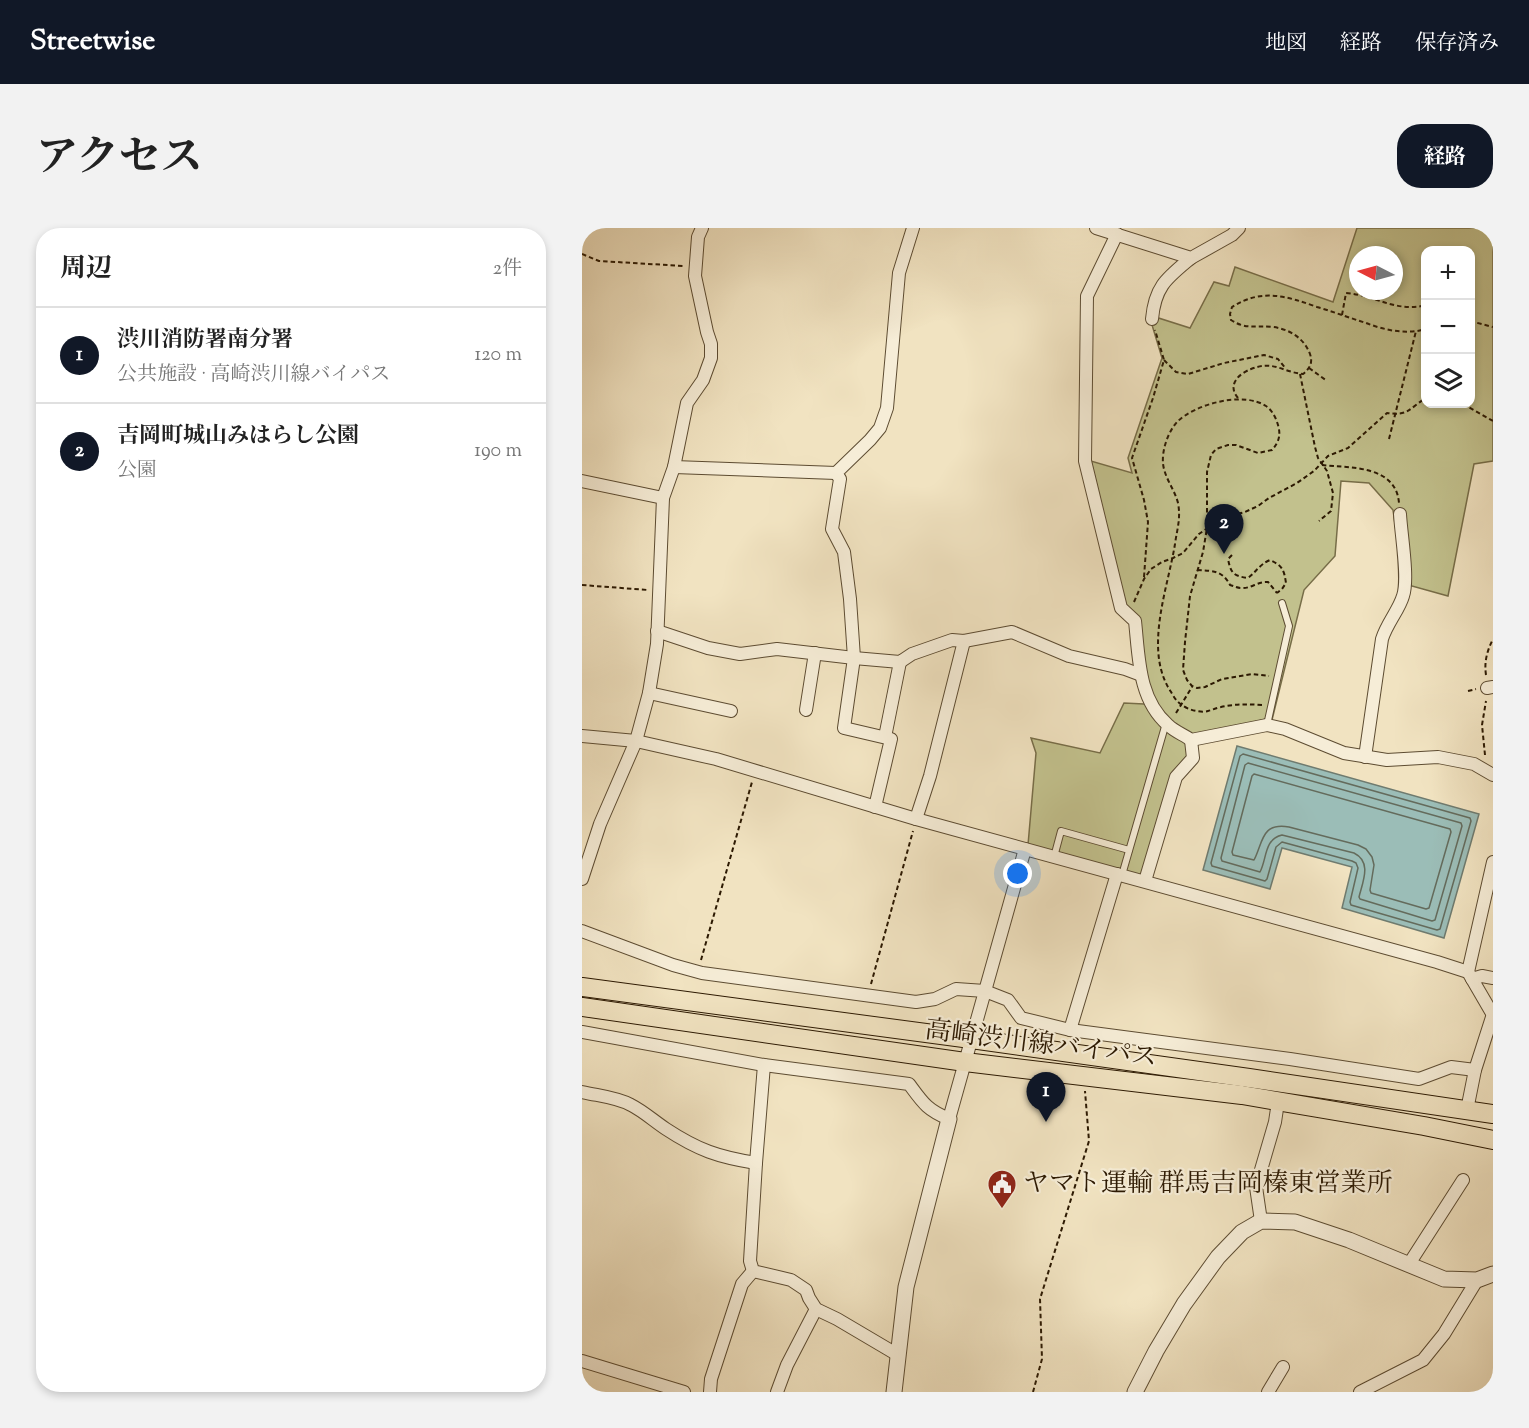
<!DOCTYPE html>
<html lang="ja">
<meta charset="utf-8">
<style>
:root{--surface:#fff;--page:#f2f2f2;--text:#222;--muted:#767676;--line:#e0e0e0;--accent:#111827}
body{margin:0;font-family:"Sorts Mill Goudy","Noto Serif JP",serif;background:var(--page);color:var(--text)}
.controls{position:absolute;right:18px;top:18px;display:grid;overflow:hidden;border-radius:12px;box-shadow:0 3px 9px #0003}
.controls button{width:54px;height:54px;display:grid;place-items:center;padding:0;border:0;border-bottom:2px solid var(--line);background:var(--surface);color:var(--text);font:30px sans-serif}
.compass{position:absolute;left:767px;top:18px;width:54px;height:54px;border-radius:50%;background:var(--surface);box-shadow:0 3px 9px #0003;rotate:276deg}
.you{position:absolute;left:436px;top:646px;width:21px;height:21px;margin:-15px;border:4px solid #fff;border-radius:50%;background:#1a73e8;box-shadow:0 0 0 9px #1a73e833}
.badge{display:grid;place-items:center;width:39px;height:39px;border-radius:50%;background:var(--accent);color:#fff;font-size:20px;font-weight:700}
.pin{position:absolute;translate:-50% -50px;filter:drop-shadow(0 2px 3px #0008)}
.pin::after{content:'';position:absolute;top:32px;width:21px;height:18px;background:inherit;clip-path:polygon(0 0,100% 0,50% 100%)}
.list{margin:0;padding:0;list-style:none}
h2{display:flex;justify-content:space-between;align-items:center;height:78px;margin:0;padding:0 24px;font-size:26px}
h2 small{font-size:20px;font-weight:400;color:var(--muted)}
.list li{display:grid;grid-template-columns:39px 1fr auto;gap:18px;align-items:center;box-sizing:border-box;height:96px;padding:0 24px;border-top:2px solid var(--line)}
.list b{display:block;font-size:22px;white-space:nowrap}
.list p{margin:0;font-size:20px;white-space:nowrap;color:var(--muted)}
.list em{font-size:20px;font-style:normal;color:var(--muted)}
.icon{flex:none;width:33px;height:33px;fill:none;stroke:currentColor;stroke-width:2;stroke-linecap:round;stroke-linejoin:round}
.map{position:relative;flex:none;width:911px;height:1164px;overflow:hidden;border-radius:24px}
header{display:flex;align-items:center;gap:36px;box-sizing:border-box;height:84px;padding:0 30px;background:var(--accent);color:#fff}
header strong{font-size:28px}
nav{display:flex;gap:33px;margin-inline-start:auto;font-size:21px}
.intro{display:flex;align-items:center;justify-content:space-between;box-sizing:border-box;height:144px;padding:0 36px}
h1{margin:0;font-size:42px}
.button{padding:15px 27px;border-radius:24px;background:var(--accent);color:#fff;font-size:21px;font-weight:700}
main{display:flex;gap:36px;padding:0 36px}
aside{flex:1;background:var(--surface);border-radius:24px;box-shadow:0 3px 9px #0003}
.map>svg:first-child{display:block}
.green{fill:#c2c18d;stroke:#776d48;stroke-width:1.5;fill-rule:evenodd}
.water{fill:#9bbdb7;stroke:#6f7b6f;stroke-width:1.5}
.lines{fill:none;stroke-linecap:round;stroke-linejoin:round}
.shore{stroke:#646b5c;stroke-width:1.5}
.service-casing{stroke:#5d4c32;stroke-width:8}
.minor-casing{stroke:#5d4c32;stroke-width:14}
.tertiary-casing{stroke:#5d4c32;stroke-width:17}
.primary-casing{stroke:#2c1902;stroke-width:20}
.path{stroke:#2c1902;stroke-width:2;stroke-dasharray:4.5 3;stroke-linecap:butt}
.service{stroke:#f6edd7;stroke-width:6}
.minor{stroke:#f6edd7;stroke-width:12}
.tertiary{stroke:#f6edd7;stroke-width:15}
.primary{stroke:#f1e3c1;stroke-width:18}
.labels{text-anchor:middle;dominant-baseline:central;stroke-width:4.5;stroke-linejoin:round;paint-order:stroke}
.street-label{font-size:26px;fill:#2c1902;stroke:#f6edd7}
.poi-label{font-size:26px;fill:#2c1902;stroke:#f6edd7;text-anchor:start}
</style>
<header>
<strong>Streetwise</strong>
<nav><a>地図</a><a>経路</a><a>保存済み</a></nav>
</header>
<div class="intro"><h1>アクセス</h1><a class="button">経路</a></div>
<main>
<aside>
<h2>周辺<small>2件</small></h2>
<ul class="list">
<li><span class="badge">1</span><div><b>渋川消防署南分署</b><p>公共施設 · 高崎渋川線バイパス</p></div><em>120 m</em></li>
<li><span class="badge">2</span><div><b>吉岡町城山みはらし公園</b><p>公園</p></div><em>190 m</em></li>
</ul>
</aside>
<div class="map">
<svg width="911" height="1164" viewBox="0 0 911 1164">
<rect width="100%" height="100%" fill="#f1e3c1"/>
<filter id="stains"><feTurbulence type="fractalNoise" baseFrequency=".00333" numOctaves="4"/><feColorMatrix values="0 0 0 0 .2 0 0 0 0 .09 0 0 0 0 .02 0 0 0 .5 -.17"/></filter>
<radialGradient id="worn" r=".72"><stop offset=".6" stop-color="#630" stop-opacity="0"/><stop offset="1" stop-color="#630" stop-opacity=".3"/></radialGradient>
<!-- green -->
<path class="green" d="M 775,0 L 911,0 L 911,233 L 892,236 L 866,368 L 819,355 L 817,324 L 811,282 L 787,255 L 759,253 L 753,328 L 722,362 L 690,492 L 684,491 L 611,509 L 607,529 L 561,650 L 446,617 L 454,525 L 449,510 L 518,525 L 542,475 L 562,476 L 570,472 L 544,379 L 509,233 L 550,245 L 546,230 L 580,130 L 567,87 L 608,100 L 632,54 L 647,58 L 653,39 L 751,74 ZM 844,22 L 888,22 L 888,176 L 844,176 ZM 776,27 L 812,27 L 812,63 L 776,63 Z"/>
<!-- water -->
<polygon class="water" points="655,518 897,586 862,710 760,680 770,639 700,620 688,661 621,642"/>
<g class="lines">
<!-- shore -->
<g class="shore">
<polygon points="661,526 888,590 889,593 858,701 855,702 769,677 768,674 776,640 774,635 770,633 700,614 694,619 685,651 683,653 630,638 629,635 658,528"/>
<path d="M 666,535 L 879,595 L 880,598 L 853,692 L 850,693 L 778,671 L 777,669 C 781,653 790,634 772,625 L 700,607 C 682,611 685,631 678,644 L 640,633 L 639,630 L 663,537 Z"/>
<path d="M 672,546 L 868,601 L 869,604 L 847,680 L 844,681 L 789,665 L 788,662 L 792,637 L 790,629 L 784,621 L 776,617 L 707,599 C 679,594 681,615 672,632 L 651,627 L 650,624 L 670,548 Z"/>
</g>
<!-- service casing -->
<g class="service-casing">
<g id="service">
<polyline points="685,497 707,398 700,375"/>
<polyline points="472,629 479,603 547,622"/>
<polyline points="540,647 584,495"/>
</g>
</g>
<!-- minor casing -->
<g class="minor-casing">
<g id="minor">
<polyline points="514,0 609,30 650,7 657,0"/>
<path d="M 535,6 L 505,68 L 503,233 L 539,380 L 553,393 C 557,429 556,471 586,497 C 592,503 602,507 609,512 L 685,497 L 703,501 L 762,525 L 805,532 L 856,529 L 892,536 L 911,547"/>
<path d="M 570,91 C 573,58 585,50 609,30"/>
<polyline points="92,239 254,245"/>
<polyline points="0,253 81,270"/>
<polyline points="75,403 126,420 158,426 195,421 272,430 318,434 330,426 370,412 382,413 430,404 487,428 543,441 559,447"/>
<polyline points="905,460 911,459"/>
<polyline points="67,465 149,483"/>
<polyline points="224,482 233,425"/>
<polyline points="0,508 54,513 134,531 334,591 855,734 886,744 911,787"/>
<polyline points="303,509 318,434"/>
<path d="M 783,529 L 800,411 C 805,395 817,382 821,368 C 827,351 819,306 818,286"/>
<polyline points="293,579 309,511 262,500 272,430 268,371 262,324 250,301 258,251 254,245 288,212 298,200 305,180 317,45 331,0"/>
<polyline points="334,591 348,548 382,413"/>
<polyline points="0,651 18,596 54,513 67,465 75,416 81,270 92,239 105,175 121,152 129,130 129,116 125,104 113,48 116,9 120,0"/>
<polyline points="563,653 594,549 611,530 609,512"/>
<polyline points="0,703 91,737 120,745 334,774 353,771 374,761 403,763 426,772 439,790 488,802 708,831 837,851 869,839 893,842"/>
<polyline points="886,744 911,634"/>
<polyline points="890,751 900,748 911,750"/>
<polyline points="488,802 535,646"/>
<path d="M 0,804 L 182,837 L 327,856 C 341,875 345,882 367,891 L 443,621"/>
<polyline points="182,837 174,935 168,1033 171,1043 209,1052 224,1062 227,1070 234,1081 255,1091 316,1127"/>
<path d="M 0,864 C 17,868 34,869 49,877 C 61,883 72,893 84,901 C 116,922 136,929 174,935"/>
<polyline points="885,882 893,842 911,786"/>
<polyline points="679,993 674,959 693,894 696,874"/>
<polyline points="827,1036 881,952"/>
<polyline points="0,1133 102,1164"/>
<polyline points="128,1164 129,1151 160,1056 171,1043"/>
<polyline points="195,1164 205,1137 234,1081"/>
<polyline points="686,1164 701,1139"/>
<polyline points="778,1164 841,1132 862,1106 895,1052"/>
</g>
</g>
<!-- tertiary casing -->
<g class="tertiary-casing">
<g id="tertiary">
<polyline points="312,1164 324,1059 367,891"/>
<polyline points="553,1164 574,1123 602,1076 636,1029 660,1004 679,993 713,994 767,1012 862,1051 895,1052 911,1046"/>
</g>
</g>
<!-- primary casing -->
<g class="primary-casing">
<g id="primary">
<polyline points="0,759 389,811 667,850 911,886"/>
<polyline points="0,779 383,834 660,867 842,898 911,912"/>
</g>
</g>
<!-- path -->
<g class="path">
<polyline points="0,26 17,33 102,38"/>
<path d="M 760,87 L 764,65 C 793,67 814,85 844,77"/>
<polyline points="888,93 911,99"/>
<polyline points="582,132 594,144 606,146 642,135 682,127 696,131 704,141"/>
<polyline points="727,140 745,153"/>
<polyline points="718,146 733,219 736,230 745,243 751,265 749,283 737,293"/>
<path d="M 656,170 C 651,164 650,158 654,152 C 657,147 664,143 669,141 C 692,132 700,144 721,146 C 728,140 731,135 728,126 C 722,110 707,101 691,99 C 674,97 664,102 649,92 L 648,86 L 650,79 C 680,60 704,68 735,79 C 752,84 768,90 784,95 C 802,102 824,107 844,101"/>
<polyline points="881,176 911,193"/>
<polyline points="807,211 834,103"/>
<path d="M 740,237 C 768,240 814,237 817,275"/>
<polyline points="651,287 652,311"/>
<path d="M 650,327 L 646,331 C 649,346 652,348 666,350 C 675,343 677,337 688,332 C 701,338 702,342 704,355 L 700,361 L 695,365"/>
<path d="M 615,342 C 631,343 640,342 648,357 C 652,358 655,360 659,360 C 669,361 676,353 686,354 L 695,365"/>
<polyline points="562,349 566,294 562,272 550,230 571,170 582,132 573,102"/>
<polyline points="0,357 66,362"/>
<path d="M 552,374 L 562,351 L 569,341 L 580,334 L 591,330 L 601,325 L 617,306 L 634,294 L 643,289 L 663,284 L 676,278 L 687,270 L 715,255 L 732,243 L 746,228 L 766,220 L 805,185 C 827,188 826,181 844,170"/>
<path d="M 904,447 C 902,434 905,423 911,411"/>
<polyline points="886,463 894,461"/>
<path d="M 680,477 C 666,476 652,476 639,479 C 634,480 630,482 626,483 C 619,485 606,482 600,477 C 593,473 590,465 586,459 C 563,418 586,359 593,316 C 595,301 599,291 596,275 C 593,263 585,253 582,241 C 578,227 585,205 595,194 C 613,176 661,163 684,178 C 690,182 694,190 696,197 C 699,207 697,214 690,222 L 676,225 L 654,217 L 646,217 L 634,221 L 629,227 L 625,244 L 625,300 L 621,324 L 608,368 L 603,414 L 601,442 L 605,452 L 610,458 L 615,460 L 623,459 L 640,451 L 670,446 L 687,448"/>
<polyline points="594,485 610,459"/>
<polyline points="903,527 900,497 904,473"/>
<polyline points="119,732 170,554"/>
<polyline points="289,756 331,603"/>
<polyline points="451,1164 460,1131 458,1071 507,913 503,863"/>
</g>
<!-- service -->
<use href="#service" class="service"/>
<!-- minor -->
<use href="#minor" class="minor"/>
<!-- tertiary -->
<use href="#tertiary" class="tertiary"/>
<!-- primary -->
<use href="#primary" class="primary"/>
</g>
<!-- icons -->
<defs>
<g id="civic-pin" transform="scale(1.5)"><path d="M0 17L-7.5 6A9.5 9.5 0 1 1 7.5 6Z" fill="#8f2418" stroke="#f6edd7"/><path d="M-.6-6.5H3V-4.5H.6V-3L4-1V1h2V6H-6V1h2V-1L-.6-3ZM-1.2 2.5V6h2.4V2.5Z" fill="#fff"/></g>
</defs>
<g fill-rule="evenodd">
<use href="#civic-pin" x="420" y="956"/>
</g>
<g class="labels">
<!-- street labels -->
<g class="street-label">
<text transform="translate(459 817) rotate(7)">高崎渋川線バイパス</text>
</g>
<!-- poi labels -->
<g class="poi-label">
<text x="441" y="956">ヤマト運輸 群馬吉岡榛東営業所</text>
</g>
</g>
<rect width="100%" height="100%" filter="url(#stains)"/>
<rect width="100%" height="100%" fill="url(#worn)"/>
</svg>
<div class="controls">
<button>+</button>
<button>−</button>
<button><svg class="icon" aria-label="layers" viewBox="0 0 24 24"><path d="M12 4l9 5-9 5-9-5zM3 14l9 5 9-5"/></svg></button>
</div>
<svg class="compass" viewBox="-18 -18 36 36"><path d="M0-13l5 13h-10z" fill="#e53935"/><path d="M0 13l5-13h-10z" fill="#767676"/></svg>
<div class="you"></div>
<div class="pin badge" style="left:464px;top:894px">1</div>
<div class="pin badge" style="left:642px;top:326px">2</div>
</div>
</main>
